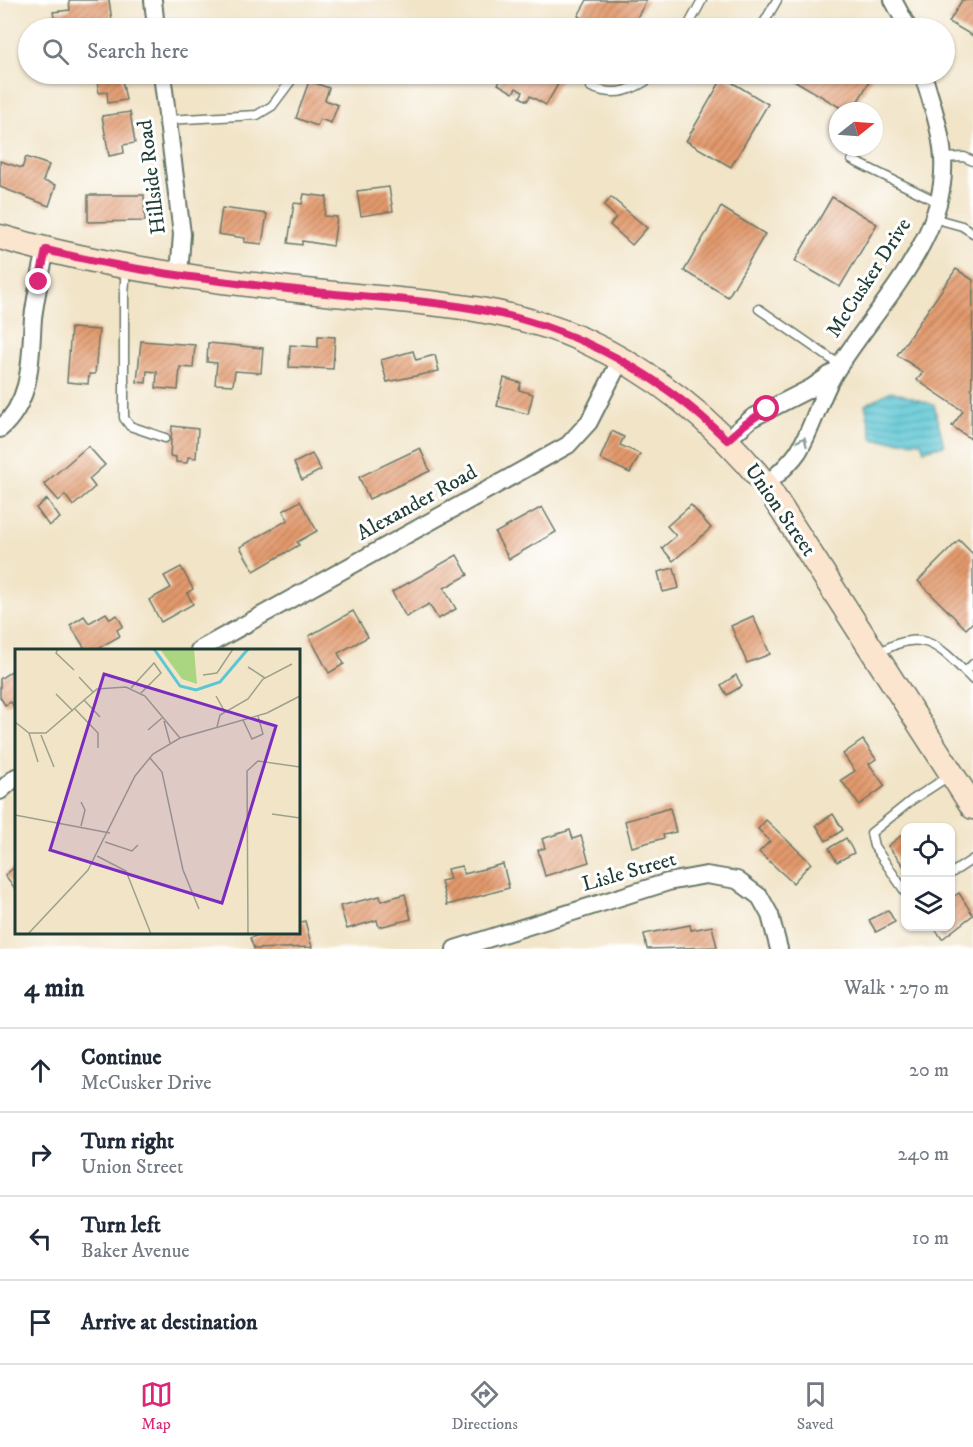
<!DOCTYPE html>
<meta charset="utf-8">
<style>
:root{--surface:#fff;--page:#f6f6f7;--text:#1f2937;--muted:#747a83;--line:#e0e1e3;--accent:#db2777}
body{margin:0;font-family:"IM FELL DW Pica",serif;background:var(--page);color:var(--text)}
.controls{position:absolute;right:18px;bottom:18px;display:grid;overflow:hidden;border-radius:12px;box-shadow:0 2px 4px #0004}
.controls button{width:54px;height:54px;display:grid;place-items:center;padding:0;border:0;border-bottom:2px solid var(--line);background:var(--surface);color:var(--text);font:30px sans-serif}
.compass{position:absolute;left:829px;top:102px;width:54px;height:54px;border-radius:50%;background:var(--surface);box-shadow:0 2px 4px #0004;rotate:73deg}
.stop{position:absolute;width:18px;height:18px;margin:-14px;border:4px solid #db2777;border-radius:50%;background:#fff}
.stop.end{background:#db2777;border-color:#fff;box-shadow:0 2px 6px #0008}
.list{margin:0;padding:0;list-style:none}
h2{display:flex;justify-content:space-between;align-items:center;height:78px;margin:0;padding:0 24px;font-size:26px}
h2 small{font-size:20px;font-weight:400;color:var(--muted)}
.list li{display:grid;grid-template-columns:39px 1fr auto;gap:18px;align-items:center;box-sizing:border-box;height:84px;padding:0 24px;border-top:2px solid var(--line)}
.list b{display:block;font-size:22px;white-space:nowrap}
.list p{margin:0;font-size:20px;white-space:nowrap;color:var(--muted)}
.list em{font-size:20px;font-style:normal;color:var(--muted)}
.icon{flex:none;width:33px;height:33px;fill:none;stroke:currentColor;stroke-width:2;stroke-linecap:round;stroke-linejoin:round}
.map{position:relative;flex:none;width:973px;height:949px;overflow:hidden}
.search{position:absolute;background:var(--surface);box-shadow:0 2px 4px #0004;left:18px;right:18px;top:18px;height:66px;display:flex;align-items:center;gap:15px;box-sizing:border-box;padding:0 21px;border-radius:33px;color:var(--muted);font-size:22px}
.sheet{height:414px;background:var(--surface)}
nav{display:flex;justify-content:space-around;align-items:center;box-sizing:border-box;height:84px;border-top:2px solid var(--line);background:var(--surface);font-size:16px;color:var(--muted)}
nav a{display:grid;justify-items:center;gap:3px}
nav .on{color:var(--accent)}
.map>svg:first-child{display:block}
.water{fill:url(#water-rules);stroke:#3d8284;stroke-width:1.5}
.building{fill:url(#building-hatch)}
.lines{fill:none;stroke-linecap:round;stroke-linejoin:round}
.service-casing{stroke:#687767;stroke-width:11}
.minor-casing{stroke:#687767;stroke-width:20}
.secondary-casing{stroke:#687767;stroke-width:27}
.service{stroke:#fff;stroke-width:8}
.minor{stroke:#fff;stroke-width:16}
.secondary{stroke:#fbe5cf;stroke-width:24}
.oneway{stroke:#8f9e9a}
.route{stroke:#db2777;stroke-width:8}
.labels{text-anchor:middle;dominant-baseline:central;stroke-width:6;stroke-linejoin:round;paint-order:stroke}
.street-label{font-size:21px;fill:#1f3d34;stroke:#fff}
.inset-river{fill:none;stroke:#5bc6d4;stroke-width:3}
.inset-road{fill:none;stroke:#9da18c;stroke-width:1.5}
.view{fill:#7b2cbf;fill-opacity:0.15;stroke:#7b2cbf;stroke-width:3}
.inset-edge{fill:none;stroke:#1f3d34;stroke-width:3}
</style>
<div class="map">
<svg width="973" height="949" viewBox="0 0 973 949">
<defs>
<pattern id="water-rules" width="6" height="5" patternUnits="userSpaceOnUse" patternTransform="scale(1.5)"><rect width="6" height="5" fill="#5bc6d4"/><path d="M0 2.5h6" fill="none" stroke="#4ba2ad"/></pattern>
<pattern id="building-hatch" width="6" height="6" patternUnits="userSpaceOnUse" patternTransform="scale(1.5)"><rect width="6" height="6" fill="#e3996c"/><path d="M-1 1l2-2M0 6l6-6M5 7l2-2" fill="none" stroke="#b77e5a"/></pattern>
</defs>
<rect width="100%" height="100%" fill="#fff"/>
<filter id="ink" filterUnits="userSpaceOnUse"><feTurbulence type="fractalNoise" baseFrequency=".0167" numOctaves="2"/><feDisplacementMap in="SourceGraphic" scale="12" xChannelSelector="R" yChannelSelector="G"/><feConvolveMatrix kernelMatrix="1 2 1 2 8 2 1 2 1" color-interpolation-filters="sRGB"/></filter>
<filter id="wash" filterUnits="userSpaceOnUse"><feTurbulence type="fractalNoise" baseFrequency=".008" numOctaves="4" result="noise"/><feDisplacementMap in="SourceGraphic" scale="24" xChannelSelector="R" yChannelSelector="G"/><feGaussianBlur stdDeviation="1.35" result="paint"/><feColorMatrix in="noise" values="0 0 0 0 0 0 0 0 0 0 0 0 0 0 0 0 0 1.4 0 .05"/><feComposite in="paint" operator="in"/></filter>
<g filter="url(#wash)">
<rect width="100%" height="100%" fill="#f1e4c7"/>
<!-- water -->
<polygon class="water" points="891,391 934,405 944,445 924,450 921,442 873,440 865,405"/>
<g id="blocks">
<!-- building -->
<g class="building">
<polygon points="69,0 109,0 113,28 56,28 53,12 70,10"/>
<polygon points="587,0 647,0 631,28 599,28 578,16"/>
<polygon points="962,0 973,0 973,36 949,22"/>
<polygon points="96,74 121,74 126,100 108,103 107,92 99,93"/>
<polygon points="490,74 564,74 546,105 530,96 527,101 520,97 523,92 516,88 513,93 498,84 501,80"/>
<polygon points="788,74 874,74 852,111 846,111 787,76"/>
<polygon points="723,77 768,104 731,167 686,141"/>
<polygon points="309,81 329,88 325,100 338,105 331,123 320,119 317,126 296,118"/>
<polygon points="130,112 135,143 123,145 124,153 109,156 102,116"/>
<polygon points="26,157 49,165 43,181 56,185 49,206 0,187 0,161 22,168"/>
<polygon points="389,187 393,211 361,216 357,191"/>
<polygon points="304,194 327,197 324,216 337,217 333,246 302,241 302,245 288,243 294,203 302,204"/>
<polygon points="88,195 144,195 145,221 88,222"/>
<polygon points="611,197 647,228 632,245 610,225 616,217 604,206"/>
<polygon points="832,197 877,224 840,287 795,261"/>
<polygon points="721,207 765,234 728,297 684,271"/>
<polygon points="222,208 267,214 262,244 244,242 245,238 218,234"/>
<polygon points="956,269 973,280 971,439 952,426 963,411 917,380 923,372 897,355"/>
<polygon points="71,328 99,330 95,374 89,374 88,384 67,382"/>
<polygon points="318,336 335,337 333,369 289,367 290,345 318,347"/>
<polygon points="141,341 195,345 193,368 180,367 178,390 156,388 157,372 147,371 146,383 137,382"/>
<polygon points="208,343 263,348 261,373 235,371 233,385 215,384 217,363 207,362"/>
<polygon points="413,351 416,360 435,355 439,371 387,382 381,360"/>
<polygon points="504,378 521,383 519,390 533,394 528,414 497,406"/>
<polygon points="172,426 198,429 196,458 188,457 187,463 176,462 176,457 170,456"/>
<polygon points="612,431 624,437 620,445 640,454 630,473 600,459"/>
<polygon points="88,446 105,465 89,479 95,487 73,506 65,495 59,501 44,484"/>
<polygon points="420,448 430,471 369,499 359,477"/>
<polygon points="312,454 321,470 302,480 294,463"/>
<polygon points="47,499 60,518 49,526 36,508"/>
<polygon points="300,501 317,531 297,542 299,545 254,571 240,547 288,520 283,511"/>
<polygon points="691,505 711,528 673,561 662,548 676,536 667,526"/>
<polygon points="542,507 556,532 509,559 495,533"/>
<polygon points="959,540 973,554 973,622 966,629 918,581"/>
<polygon points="457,555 468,575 444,588 456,609 438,619 429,604 406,617 392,592"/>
<polygon points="181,567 193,589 187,593 193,604 161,622 149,600 171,588 164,576"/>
<polygon points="674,568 679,588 663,592 658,572"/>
<polygon points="353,611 368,637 338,653 344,664 329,673 309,636"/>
<polygon points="106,613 110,619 117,615 123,626 117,630 120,636 95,650 86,650 70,625 84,616 89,623"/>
<polygon points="753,616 770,654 747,663 731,626"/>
<polygon points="16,668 16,710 11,702 5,705 0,697 0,679"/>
<polygon points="736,675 742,686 727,695 721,685"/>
<polygon points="863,740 876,759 869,764 885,786 859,805 841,780 855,771 843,754"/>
<polygon points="670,808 676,832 663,835 664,838 632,847 625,821"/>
<polygon points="833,814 843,830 826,841 816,825"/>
<polygon points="766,820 811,863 793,883 759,852 770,841 758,829"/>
<polygon points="570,830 573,839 581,836 589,862 545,876 538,850 545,848 542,839"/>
<polygon points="906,832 906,869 888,846"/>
<polygon points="846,838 854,853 837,862 829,848"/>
<polygon points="503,864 509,888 447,905 441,881 450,879 447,869 462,866 464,874"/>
<polygon points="16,866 16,890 5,875"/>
<polygon points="959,893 973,915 942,939 933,926 950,926 950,899"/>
<polygon points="405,894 411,919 379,927 377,920 347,929 340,906 380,896 381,901"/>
<polygon points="888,910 895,922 876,932 869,920"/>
<polygon points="305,921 312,947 254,949 250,938 267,932 298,932 298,923"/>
<polygon points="690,925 691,930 712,926 717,947 647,949 644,934"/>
</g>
</g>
</g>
<g filter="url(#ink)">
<use href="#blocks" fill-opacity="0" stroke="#687767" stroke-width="1.5"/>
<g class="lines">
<!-- service casing -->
<g class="service-casing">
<g id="service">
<polyline points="687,28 702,0"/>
<polyline points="761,28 777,0"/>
<path d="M 591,87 C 616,98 635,90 656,74"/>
<polyline points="167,120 257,115 272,106 290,82"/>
<polyline points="943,158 964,157 973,161"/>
<polyline points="852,160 938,202"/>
<polyline points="933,218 962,226 973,233"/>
<polyline points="126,267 124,295 124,418 130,426 165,438"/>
<polyline points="759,309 840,365"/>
<path d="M 877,654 C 923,625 939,646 973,680"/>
<polyline points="965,672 973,664"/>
<polyline points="950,874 973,859"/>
<polyline points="906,893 874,846 871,833 912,800 949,776"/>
</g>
</g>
<!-- minor casing -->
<g class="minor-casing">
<g id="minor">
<polyline points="153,0 156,28"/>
<polyline points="893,0 908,28"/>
<polyline points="162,74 182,234 179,276"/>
<path d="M 0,429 C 33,400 30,359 33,318 C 36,295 41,272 46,250"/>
<polyline points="727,440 752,418 811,388 831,374"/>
<path d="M 766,485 C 777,475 789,465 798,452 C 813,428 819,399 834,374 C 874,308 948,241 943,158 C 941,129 931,101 923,74"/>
<polyline points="199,650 568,445 589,422 621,359"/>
<polyline points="0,791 16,777"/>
<polyline points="455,949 668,882 706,875 737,880 760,897 770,915 779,949"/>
</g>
</g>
<!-- secondary casing -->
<g class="secondary-casing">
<path id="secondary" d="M 0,237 C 109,269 221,282 334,294 C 418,302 505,305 583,340 C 656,373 716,423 766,485 L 973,807"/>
</g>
<!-- service -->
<use href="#service" class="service"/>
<!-- minor -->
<use href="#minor" class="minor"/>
<!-- secondary -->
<use href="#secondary" class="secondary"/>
</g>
<!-- one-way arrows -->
<defs><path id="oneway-chevron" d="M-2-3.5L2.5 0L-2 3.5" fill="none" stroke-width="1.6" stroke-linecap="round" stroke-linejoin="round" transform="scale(1.5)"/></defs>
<use class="oneway" href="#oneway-chevron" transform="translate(803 441) rotate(-65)"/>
</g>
<g class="lines" filter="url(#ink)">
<!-- route -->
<path class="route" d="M 39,282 L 46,250 C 135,272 225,282 315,292 C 372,298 431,300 487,311 C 578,329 661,375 727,440 L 744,425 L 767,409"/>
</g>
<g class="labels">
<!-- street labels -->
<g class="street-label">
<text transform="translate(152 177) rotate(-97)">Hillside Road</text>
<text transform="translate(869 278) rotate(-57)">McCusker Drive</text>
<text transform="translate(417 503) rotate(-29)">Alexander Road</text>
<text transform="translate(780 510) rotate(55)">Union Street</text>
<text transform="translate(629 872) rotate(-16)">Lisle Street</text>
</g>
</g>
<!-- overview -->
<g transform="translate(15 649)">
<rect width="285" height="285" fill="#f1e4c7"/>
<path d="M 145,0 L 179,0 L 182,35 L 167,30 Z" fill="#aad682"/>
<path class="inset-river" d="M 139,0 L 165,37 L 181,41 L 205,33 L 233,0"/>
<path class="inset-road" d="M 43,0 L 41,4 L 59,21M 233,18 L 250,29M 188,26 L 202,24 L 218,0M 64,28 L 78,43M 116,39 L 139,14 L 146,24 L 126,44M 41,45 L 58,62M 201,47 L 210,63M 69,51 L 85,68M 60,60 L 83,84 L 83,99M 228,71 L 237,90 L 248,85 L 243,67M 149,72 L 155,94M 0,73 L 14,84 L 31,84 L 82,40 L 111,38 L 130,47 L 165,89M 202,78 L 205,66 L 233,50 L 248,30 L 277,15M 133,81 L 147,69M 14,84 L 23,113M 26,86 L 39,118M 135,109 L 147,123 L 168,221 L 184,260M 66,153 L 70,161 L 66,177M 257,165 L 285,169M 0,166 L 95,184M 90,193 L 117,202 L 123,196M 82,207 L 111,222 L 136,285M 13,285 L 73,221 L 120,127 L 138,105 L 165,89 L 252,64 L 285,47M 233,285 L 232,122 L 243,112 L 285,118"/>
<path class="view" d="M 89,25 L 261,77 L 207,254 L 35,201 Z"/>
<rect width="285" height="285" class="inset-edge"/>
</g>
</svg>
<div class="controls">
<button><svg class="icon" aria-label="locate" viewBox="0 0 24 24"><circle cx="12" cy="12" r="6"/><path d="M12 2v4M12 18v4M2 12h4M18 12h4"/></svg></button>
<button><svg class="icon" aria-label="layers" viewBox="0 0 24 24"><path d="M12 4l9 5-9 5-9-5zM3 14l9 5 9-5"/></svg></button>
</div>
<svg class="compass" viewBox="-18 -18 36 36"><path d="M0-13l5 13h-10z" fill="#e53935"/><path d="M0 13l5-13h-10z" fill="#747a83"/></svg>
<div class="stop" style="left:767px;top:409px"></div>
<div class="stop end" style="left:39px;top:282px"></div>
<div class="search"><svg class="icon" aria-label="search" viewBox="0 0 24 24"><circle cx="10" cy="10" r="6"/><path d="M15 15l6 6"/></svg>Search here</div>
</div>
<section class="sheet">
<h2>4 min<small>Walk · 270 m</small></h2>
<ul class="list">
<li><svg class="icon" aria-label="ahead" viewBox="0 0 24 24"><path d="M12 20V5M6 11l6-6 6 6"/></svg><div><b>Continue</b><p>McCusker Drive</p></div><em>20 m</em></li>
<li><svg class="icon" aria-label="right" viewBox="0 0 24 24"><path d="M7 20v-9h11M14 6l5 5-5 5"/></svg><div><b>Turn right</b><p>Union Street</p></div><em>240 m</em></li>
<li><svg class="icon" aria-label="left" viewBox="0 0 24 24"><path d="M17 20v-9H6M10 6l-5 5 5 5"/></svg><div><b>Turn left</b><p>Baker Avenue</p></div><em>10 m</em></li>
<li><svg class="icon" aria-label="arrive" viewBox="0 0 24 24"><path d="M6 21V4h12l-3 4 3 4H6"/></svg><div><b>Arrive at destination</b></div></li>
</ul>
</section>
<nav>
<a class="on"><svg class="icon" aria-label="map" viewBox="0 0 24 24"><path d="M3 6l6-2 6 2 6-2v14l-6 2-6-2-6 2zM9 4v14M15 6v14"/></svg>Map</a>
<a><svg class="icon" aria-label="directions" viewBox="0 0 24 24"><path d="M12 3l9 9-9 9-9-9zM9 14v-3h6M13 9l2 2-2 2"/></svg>Directions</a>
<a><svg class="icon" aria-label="saved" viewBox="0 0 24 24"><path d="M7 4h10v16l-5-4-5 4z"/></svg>Saved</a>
</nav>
